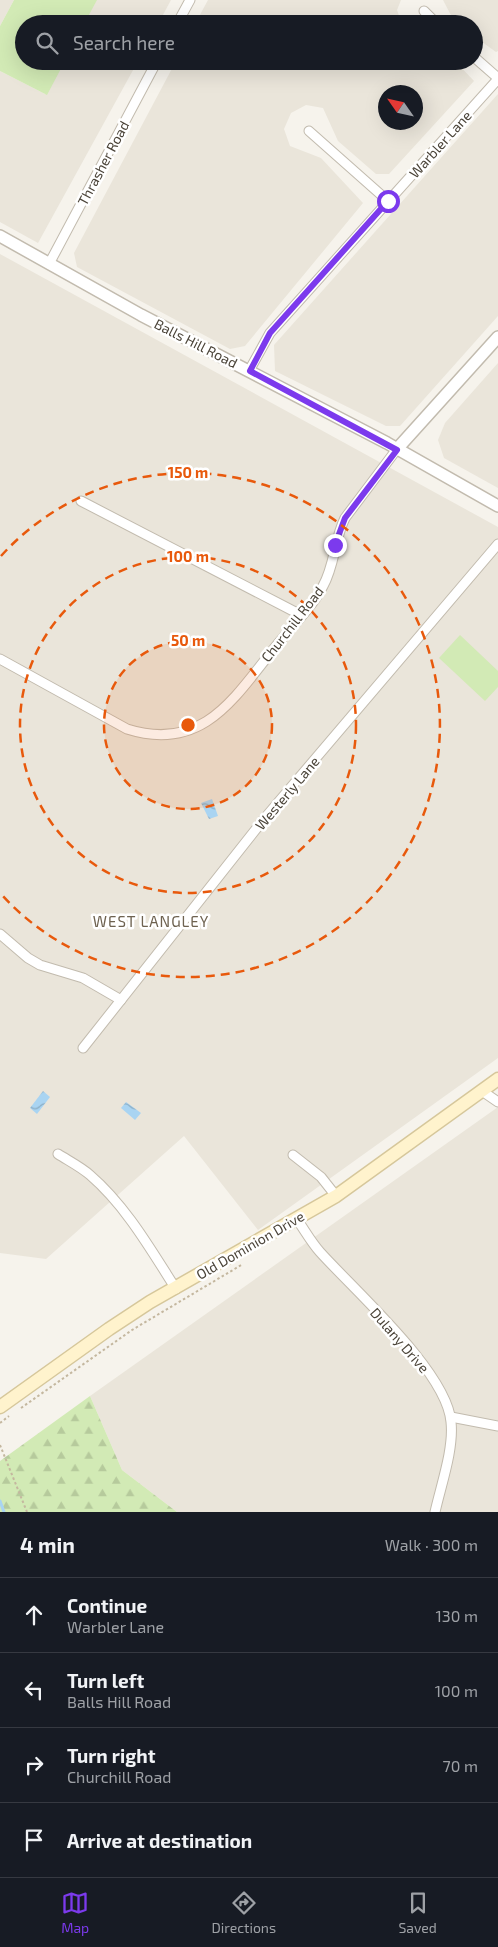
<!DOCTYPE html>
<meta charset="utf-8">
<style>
:root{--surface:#171b24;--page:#242831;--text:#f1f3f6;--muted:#9ea1a6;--line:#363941;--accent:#7c3aed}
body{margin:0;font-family:"Exo 2",sans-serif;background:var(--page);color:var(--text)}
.compass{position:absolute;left:378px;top:85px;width:45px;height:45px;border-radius:50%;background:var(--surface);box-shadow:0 5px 20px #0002;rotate:304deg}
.stop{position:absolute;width:15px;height:15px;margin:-11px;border:4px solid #7c3aed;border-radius:50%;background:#fff}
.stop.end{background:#7c3aed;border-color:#fff;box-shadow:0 1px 5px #0008}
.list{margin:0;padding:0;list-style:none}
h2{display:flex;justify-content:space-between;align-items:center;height:65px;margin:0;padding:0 20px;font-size:21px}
h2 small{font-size:16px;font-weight:400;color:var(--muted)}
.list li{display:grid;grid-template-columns:32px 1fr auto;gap:15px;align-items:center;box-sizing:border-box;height:75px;padding:0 20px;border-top:1px solid var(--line)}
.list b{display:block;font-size:19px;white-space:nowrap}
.list p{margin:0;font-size:16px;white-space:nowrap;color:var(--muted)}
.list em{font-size:16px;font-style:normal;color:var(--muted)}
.icon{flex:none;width:28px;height:28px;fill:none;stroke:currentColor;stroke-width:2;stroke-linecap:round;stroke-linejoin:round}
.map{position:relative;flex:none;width:498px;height:1512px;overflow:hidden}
.search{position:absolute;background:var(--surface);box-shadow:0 5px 20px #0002;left:15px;right:15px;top:15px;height:55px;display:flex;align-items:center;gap:12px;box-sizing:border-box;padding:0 18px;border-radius:28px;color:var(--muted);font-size:19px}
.sheet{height:365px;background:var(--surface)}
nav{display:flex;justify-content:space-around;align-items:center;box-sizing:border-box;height:70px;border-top:1px solid var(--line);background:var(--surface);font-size:14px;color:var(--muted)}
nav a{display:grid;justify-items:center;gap:2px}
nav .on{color:var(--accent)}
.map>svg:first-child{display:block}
.residential{fill:#eae5da;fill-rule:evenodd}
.forest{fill:url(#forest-firs)}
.park{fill:#d2eab5}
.water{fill:url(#water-waves)}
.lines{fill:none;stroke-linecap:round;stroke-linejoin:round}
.stream{stroke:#a9d4f2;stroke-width:3}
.minor-casing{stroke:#c2bbae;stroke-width:11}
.tertiary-casing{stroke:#c2bbae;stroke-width:14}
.secondary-casing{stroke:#d6c79b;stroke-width:15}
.path{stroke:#c4b79f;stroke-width:2;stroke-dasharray:2.5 2.5;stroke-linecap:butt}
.minor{stroke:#fff;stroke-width:9}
.tertiary{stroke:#fff;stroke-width:11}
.secondary{stroke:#fff3cd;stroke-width:12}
.route{stroke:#7c3aed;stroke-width:6}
.ring{fill:none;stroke:#e8590c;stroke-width:2.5;stroke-dasharray:9 6}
.labels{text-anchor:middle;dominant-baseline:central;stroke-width:5;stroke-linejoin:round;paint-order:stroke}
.street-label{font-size:14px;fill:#4b4439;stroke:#fff}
.neighbourhood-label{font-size:15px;letter-spacing:1px;fill:#6e6250;stroke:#fff}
.centre{fill:#e8590c;stroke:#fff;stroke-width:2.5}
.ring-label{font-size:15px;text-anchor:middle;font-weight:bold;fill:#e8590c;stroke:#fff;stroke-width:5;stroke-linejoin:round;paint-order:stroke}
</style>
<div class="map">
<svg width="498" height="1512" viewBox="0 0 498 1512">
<defs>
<pattern id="forest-firs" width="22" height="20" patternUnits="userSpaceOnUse" patternTransform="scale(1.25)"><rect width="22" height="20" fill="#d2eab5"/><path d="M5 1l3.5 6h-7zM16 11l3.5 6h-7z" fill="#b6ca9c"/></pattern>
<pattern id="water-waves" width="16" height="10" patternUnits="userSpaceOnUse" patternTransform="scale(1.25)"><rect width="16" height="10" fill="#a9d4f2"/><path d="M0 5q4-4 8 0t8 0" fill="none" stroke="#8caec5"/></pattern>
</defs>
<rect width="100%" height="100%" fill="#f6f3ec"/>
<!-- residential -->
<g class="residential">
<polygon points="0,0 14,0 0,26"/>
<polygon points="95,0 171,0 158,24 83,24"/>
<polygon points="208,0 401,0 397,10 402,24 195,24"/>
<polygon points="443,0 498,0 498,51 496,52 474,36 474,24 457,24 454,21"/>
<polygon points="63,61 138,61 38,243 0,222 0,71 45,94"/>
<path d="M 176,61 L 455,61 L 474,81 L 389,174 L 376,174 L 338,141 L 323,108 L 306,105 L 291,113 L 284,129 L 290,146 L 321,158 L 363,203 L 245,346 L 230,349 L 77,267 L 74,253 ZM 386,92 L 416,92 L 416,122 L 386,122 Z"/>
<polygon points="498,94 498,316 400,426 386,426 275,371 274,345"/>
<polygon points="0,254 498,527 498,1058 258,1230 184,1136 46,1259 0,1253"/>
<polygon points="498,363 498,488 444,458 438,440 445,423"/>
<polygon points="498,1107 498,1512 177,1512 122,1470 90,1396"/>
</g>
<!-- forest -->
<polygon class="forest" points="90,1396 122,1470 177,1512 0,1512 0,1461"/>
<!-- park -->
<g class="park">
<polygon points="14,0 97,0 84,24 24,24 24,61 65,61 47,95 0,71 0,26"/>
<polygon points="460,635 498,671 498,687 485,701 439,658"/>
</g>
<!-- water -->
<g class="water">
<polygon points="212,799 218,816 209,819 201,803"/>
<polygon points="43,1091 50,1097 37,1114 30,1108"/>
<polygon points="126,1102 141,1113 135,1120 121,1108"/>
</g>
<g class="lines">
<!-- stream -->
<polyline class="stream" points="0,1501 4,1512"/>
<!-- minor casing -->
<g class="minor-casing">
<g id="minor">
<polyline points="424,11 437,24"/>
<polyline points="177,24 190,0"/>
<polyline points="474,57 498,78"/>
<polyline points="309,131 388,201"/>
<polyline points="49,264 157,61"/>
<polyline points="249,371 270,333 498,79"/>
<polyline points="81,501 301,615"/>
<path d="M 0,659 L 127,729 C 203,753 234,698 276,646 C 291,627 312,608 323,586 C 335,565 334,540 345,518 L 397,449"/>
<polyline points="0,934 28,958 40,965 83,978 121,1000"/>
<polyline points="83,1048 264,819 498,544"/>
<polyline points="482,1091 498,1102"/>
<path d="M 58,1154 C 69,1161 81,1167 90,1175 C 126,1206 151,1250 176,1289"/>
<polyline points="293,1155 321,1177 336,1196"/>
<path d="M 296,1218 C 304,1229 311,1242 320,1252 C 355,1291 447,1372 451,1422 C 454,1449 441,1485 435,1512"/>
<polyline points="451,1417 498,1426"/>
</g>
</g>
<!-- tertiary casing -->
<g class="tertiary-casing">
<g id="tertiary">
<polyline points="0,236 141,315 387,443 498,506"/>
<polyline points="397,449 498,337"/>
</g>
</g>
<!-- secondary casing -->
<g class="secondary-casing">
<polyline id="secondary" points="0,1407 109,1329 150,1302 336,1196 498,1079"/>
</g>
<!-- path -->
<g class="path">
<polyline points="21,1408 132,1330 243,1264"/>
<polyline points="0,1423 9,1416"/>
<polyline points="0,1445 27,1512"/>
</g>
<!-- minor -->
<use href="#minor" class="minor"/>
<!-- tertiary -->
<use href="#tertiary" class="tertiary"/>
<!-- secondary -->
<use href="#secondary" class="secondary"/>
</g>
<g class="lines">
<!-- route -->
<polyline class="route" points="335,545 345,518 397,450 250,371 270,333 388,201"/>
</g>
<!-- distance rings -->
<circle cx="188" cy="725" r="84" fill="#e8590c" fill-opacity=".12"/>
<g class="ring">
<circle cx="188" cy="725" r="84"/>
<circle cx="188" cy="725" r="168"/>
<path d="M1 556A252 252 0 1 1 1 894"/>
</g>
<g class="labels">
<!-- street labels -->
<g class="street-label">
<text transform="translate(440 144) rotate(-48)">Warbler Lane</text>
<text transform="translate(103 163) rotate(-62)">Thrasher Road</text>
<text transform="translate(196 343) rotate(27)">Balls Hill Road</text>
<text transform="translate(292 624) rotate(-52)">Churchill Road</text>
<text transform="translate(287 793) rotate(-50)">Westerly Lane</text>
<text transform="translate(250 1245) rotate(-30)">Old Dominion Drive</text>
<text transform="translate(400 1340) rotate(49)">Dulany Drive</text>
</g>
<!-- neighbourhood labels -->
<g class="neighbourhood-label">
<text x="151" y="921">WEST LANGLEY</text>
</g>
</g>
<circle cx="188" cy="725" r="8" class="centre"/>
<g class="ring-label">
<text x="188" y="478">150 m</text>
<text x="188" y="562">100 m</text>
<text x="188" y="646">50 m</text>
</g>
</svg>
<svg class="compass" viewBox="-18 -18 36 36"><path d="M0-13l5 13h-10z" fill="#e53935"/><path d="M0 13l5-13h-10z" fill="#9ea1a6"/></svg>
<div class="stop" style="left:388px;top:201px"></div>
<div class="stop end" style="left:335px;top:545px"></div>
<div class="search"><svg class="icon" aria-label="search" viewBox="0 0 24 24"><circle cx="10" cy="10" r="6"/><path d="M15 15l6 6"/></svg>Search here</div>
</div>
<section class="sheet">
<h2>4 min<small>Walk · 300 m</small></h2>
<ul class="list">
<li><svg class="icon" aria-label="ahead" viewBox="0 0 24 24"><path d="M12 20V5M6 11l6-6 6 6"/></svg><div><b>Continue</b><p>Warbler Lane</p></div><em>130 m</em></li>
<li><svg class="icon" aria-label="left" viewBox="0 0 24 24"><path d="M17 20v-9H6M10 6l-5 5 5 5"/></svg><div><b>Turn left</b><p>Balls Hill Road</p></div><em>100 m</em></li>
<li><svg class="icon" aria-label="right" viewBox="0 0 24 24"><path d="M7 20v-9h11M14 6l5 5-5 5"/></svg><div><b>Turn right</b><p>Churchill Road</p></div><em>70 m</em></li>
<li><svg class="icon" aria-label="arrive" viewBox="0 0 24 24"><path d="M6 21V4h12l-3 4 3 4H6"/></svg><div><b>Arrive at destination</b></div></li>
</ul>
</section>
<nav>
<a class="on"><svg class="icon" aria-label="map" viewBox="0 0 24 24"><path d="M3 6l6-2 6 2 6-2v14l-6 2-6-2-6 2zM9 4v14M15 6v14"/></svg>Map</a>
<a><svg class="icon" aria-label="directions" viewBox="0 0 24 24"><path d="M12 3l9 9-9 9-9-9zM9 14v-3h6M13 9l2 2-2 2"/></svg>Directions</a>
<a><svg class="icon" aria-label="saved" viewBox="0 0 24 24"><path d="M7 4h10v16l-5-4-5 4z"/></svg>Saved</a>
</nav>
